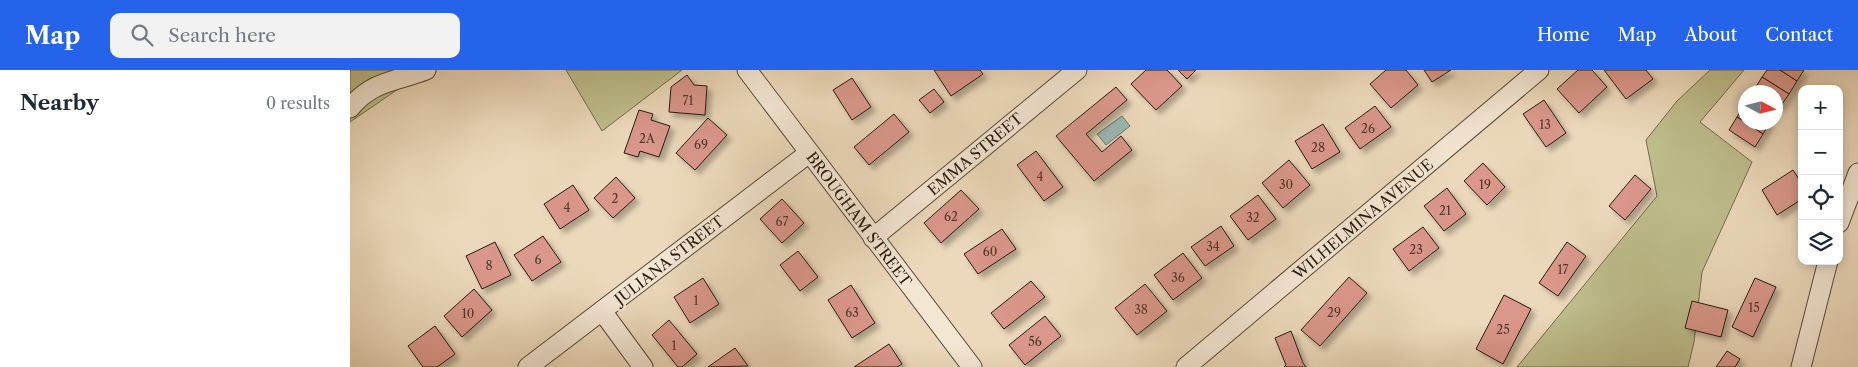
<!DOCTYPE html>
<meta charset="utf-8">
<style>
:root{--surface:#fff;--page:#f2f2f3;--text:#1f2937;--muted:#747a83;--line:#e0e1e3;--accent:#2563eb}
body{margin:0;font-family:"Libre Caslon Text",serif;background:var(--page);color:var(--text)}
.controls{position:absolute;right:15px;top:15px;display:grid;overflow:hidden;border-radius:10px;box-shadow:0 2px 8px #0003}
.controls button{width:45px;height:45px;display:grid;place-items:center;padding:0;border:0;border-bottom:1px solid var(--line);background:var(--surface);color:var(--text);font:25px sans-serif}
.compass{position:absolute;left:1388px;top:15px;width:45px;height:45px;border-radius:50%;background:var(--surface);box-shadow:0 2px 8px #0003;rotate:97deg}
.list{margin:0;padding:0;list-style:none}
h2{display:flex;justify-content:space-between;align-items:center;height:65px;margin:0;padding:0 20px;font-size:21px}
h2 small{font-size:16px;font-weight:400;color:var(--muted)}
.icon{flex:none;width:28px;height:28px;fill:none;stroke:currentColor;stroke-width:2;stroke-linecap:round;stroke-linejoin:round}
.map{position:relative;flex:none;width:1508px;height:297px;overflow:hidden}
header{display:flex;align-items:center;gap:30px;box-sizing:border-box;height:70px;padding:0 25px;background:var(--accent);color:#fff}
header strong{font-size:24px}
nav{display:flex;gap:28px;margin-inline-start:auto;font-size:18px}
.search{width:350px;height:45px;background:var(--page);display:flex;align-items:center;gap:12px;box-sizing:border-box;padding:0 18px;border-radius:10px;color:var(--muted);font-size:19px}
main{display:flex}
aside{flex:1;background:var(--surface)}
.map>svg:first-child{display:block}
.green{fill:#bebe8c;stroke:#726c4e}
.water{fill:#99b9b5;stroke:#6b7973}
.building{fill:#da978a;stroke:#271a0f;filter:url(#shadow)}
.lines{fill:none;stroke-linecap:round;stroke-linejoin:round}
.minor-casing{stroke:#584a3a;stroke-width:21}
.minor{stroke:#f3e6d3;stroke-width:19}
.labels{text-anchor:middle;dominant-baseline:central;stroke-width:5;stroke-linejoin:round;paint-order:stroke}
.number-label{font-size:12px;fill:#54392e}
.street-label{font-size:15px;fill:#271a0f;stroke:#f3e6d3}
</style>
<header>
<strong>Map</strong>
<div class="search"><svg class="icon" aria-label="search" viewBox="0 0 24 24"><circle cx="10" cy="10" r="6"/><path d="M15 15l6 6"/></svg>Search here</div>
<nav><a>Home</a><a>Map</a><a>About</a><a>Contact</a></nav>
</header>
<main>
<aside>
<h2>Nearby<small>0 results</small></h2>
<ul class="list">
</ul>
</aside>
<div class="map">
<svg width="1508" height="297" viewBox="0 0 1508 297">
<defs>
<filter id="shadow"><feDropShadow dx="4.5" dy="4.5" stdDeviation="2.5" flood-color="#0004"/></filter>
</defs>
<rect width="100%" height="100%" fill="#ecd9bb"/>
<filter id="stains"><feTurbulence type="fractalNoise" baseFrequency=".004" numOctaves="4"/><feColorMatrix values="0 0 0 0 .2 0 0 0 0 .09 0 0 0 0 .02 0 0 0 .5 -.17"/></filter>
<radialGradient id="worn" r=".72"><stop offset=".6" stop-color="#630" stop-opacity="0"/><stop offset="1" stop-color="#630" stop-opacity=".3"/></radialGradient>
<!-- green -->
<g class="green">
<polygon points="0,0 76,0 0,52"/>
<polygon points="216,0 332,0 252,61"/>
<polygon points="1360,0 1394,0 1350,52 1402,92 1352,202 1344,272 1338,297 1167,297 1307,126 1296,70 1327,31"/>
</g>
<!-- water -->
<polygon class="water" points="772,46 780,56 756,75 747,64"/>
<!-- building -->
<g class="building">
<polygon points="584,0 630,0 633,4 601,26"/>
<polygon points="796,0 817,0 832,16 806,40 781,14"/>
<polygon points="828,0 846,0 837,9"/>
<polygon points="1036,0 1056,0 1068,15 1041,38 1020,14"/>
<polygon points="1074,0 1101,0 1082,12"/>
<polygon points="1228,0 1242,0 1257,17 1229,43 1207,19"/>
<polygon points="1254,0 1296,0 1303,9 1276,29"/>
<polygon points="1417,0 1430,0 1447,11 1439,24 1412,7"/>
<polygon points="1430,0 1454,0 1447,11"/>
<polygon points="337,5 344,15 357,16 355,45 319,42 321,17"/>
<polygon points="1412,7 1439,24 1430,37 1426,34 1426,22 1407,22 1404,20"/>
<polygon points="502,8 521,37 502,50 483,20"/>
<polygon points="766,17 777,30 736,64 752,82 771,66 782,80 744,111 706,66"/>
<polygon points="584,19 594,32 580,43 569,30"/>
<polygon points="1194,30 1216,63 1196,77 1173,44"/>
<polygon points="1395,34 1396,34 1396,52 1387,47"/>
<polygon points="1025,36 1041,57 1010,79 995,58"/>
<polygon points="289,40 303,44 301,50 320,56 309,87 290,81 288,87 274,83"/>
<polygon points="544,44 559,62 519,95 504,77"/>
<polygon points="1387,47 1413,64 1405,77 1379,60"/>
<polygon points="358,48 377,65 345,100 326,83"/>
<polygon points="1396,52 1420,52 1413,64"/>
<polygon points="973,54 990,82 962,99 945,71"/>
<polygon points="686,81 713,117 694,131 667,95"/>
<polygon points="939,90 960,115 933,138 912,113"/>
<polygon points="1133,93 1155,117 1137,135 1114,111"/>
<polygon points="1443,100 1452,114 1452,129 1427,145 1412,120"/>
<polygon points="1285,105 1301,119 1275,150 1259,136"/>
<polygon points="266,107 285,128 263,148 244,128"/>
<polygon points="223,115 239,140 210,159 194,134"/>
<polygon points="1097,118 1116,144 1094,161 1074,136"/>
<polygon points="611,120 629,139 591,173 574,153"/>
<polygon points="908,125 926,149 898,170 880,146"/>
<polygon points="432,129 454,153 432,173 410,149"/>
<polygon points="871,156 884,176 855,196 841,177"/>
<polygon points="1073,157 1089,178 1059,201 1043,179"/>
<polygon points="652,159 666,179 628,204 614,184"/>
<polygon points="193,166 211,192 182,211 164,185"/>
<polygon points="145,172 161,205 132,219 116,186"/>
<polygon points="1217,172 1236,186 1208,226 1189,213"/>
<polygon points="448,181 468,207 450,221 430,195"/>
<polygon points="833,183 852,208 823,230 804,205"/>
<polygon points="999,207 1017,223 970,276 951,260"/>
<polygon points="353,208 369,234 340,253 324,227"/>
<polygon points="1405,208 1426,217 1403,267 1382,257"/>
<polygon points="681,211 695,227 654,259 641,243"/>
<polygon points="795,214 817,241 787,265 765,238"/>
<polygon points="501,215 525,253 502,268 478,230"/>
<polygon points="124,219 142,240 112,267 94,246"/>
<polygon points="1154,225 1181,239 1153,294 1126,279"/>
<polygon points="1342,231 1378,240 1371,267 1335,258"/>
<polygon points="695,246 711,266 675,295 659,275"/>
<polygon points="319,250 347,284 332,297 328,297 302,265"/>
<polygon points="85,256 105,284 87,297 73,297 58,276"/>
<polygon points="941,261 953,293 956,297 934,297 936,295 925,268"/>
<polygon points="539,274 552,294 547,297 504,297"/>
<polygon points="385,278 398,296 358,297"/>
<polygon points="1377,281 1390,289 1385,297 1366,297"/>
</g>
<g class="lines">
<!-- minor casing -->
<g class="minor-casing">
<g id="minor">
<polyline points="397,0 622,297"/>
<path d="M 0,38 C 23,10 46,12 76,0"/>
<polyline points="1489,153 1508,103"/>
<polyline points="523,168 727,0"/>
<polyline points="252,241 293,297"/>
<polyline points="178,297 459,83"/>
<polyline points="836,297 1189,0"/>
<polyline points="1451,297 1478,191"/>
</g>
</g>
<!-- minor -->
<use href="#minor" class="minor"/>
</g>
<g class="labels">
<!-- number labels -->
<g class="number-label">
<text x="338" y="30">71</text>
<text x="1195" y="54">13</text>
<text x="1018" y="58">26</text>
<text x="297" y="68">2A</text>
<text x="351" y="74">69</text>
<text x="968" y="77">28</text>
<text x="690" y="106">4</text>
<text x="936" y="114">30</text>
<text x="1135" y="114">19</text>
<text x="265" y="128">2</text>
<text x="217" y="137">4</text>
<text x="1095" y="140">21</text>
<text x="601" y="146">62</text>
<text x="903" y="147">32</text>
<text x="432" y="151">67</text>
<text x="863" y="176">34</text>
<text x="1066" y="179">23</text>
<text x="640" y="181">60</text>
<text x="188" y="189">6</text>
<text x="139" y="195">8</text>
<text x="1213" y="199">17</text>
<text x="828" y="207">36</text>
<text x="346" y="230">1</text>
<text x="1404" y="237">15</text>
<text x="791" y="239">38</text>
<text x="502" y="242">63</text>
<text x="984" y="242">29</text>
<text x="118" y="243">10</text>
<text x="1153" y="259">25</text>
<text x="685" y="271">56</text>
<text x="324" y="275">1</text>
</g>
<!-- street labels -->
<g class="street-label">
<text transform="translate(625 84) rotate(-40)">EMMA STREET</text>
<text transform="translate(509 149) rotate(53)">BROUGHAM STREET</text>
<text transform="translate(1013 149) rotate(-40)">WILHELMINA AVENUE</text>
<text transform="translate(319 190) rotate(-38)">JULIANA STREET</text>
</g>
</g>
<rect width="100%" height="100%" filter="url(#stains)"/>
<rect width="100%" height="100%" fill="url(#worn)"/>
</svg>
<div class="controls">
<button>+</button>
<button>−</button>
<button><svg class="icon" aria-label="locate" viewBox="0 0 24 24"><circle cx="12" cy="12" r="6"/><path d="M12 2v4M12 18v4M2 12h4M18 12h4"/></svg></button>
<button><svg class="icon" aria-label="layers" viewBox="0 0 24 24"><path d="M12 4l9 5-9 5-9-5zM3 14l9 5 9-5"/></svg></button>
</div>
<svg class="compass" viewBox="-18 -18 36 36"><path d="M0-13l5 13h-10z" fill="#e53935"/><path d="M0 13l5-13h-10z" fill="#747a83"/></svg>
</div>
</main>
